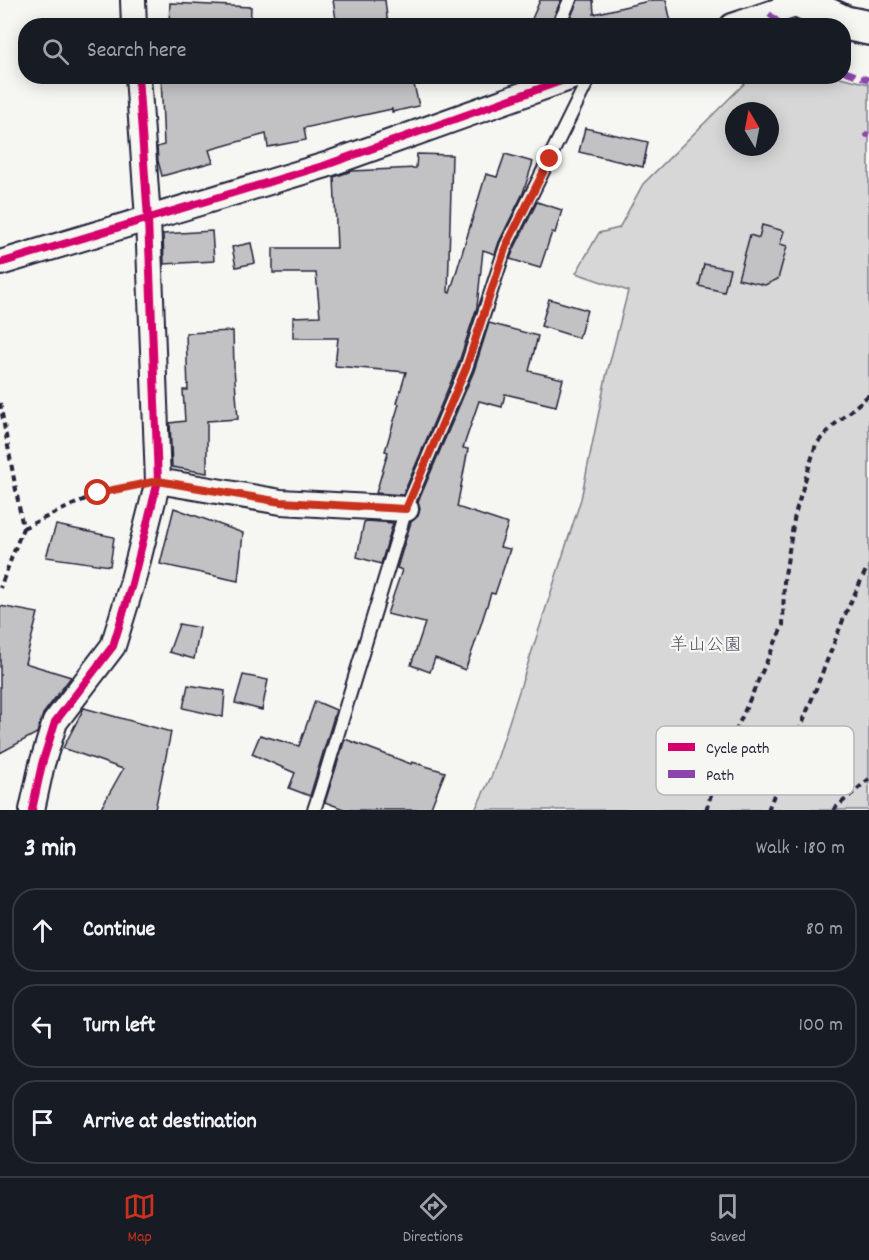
<!DOCTYPE html>
<meta charset="utf-8">
<style>
:root{--surface:#171b24;--page:#242831;--text:#f1f3f6;--muted:#9ea1a6;--line:#363941;--accent:#c8321e}
body{margin:0;font-family:Dekko,"Klee One",sans-serif;background:var(--page);color:var(--text)}
.compass{position:absolute;left:725px;top:102px;width:54px;height:54px;border-radius:50%;background:var(--surface);box-shadow:0 3px 15px #0003;rotate:350deg}
.stop{position:absolute;width:18px;height:18px;margin:-14px;border:4px solid #c8321e;border-radius:50%;background:#fff}
.stop.end{background:#c8321e;border-color:#fff;box-shadow:0 2px 6px #0008}
.list{margin:0;padding:0;list-style:none}
h2{display:flex;justify-content:space-between;align-items:center;height:78px;margin:0;padding:0 24px;font-size:26px}
h2 small{font-size:20px;font-weight:400;color:var(--muted)}
.list li{display:grid;grid-template-columns:39px 1fr auto;gap:18px;align-items:center;box-sizing:border-box;height:84px;margin:0 12px 12px;padding:0 12px;border:2px solid var(--line);border-radius:24px}
.list b{display:block;font-size:22px;white-space:nowrap}
.list em{font-size:20px;font-style:normal;color:var(--muted)}
.icon{flex:none;width:33px;height:33px;fill:none;stroke:currentColor;stroke-width:2;stroke-linecap:round;stroke-linejoin:round}
.map{position:relative;flex:none;width:869px;height:810px;overflow:hidden}
.search{position:absolute;background:var(--surface);box-shadow:0 3px 15px #0003;left:18px;right:18px;top:18px;height:66px;display:flex;align-items:center;gap:15px;box-sizing:border-box;padding:0 21px;border-radius:24px;color:var(--muted);font-size:22px}
.sheet{height:366px;background:var(--surface)}
nav{display:flex;justify-content:space-around;align-items:center;box-sizing:border-box;height:84px;border-top:2px solid var(--line);background:var(--surface);font-size:16px;color:var(--muted)}
nav a{display:grid;justify-items:center;gap:3px}
nav .on{color:var(--accent)}
.map>svg:first-child{display:block}
.green{fill:#d7d7d7;stroke:#7c7c89;stroke-width:1.5;fill-rule:evenodd}
.building{fill:#c2c2c4;stroke:#22223b;stroke-width:1.5}
.lines{fill:none;stroke-linecap:round;stroke-linejoin:round}
.service-casing{stroke:#22223b;stroke-width:16}
.minor-casing{stroke:#22223b;stroke-width:28}
.trunk-casing{stroke:#22223b;stroke-width:38}
.path{stroke:#22223b;stroke-width:4;stroke-dasharray:6 4.5;stroke-linecap:butt}
.service{stroke:#f6f6f2;stroke-width:12}
.minor{stroke:#f6f6f2;stroke-width:24}
.trunk{stroke:#f6f6f2;stroke-width:33}
.quiet{stroke:#8e44ad;stroke-width:6;stroke-dasharray:12 6;stroke-linecap:butt}
.cycleway-casing{stroke:#f6f6f2;stroke-width:11}
.cycleway{stroke:#d6006c;stroke-width:8}
.route{stroke:#c8321e;stroke-width:8}
.labels{text-anchor:middle;dominant-baseline:central;stroke-width:4.5;stroke-linejoin:round;paint-order:stroke}
.park-label{font-size:18px;fill:#4f4f62;stroke:#f6f6f2}
.key{fill:#f6f6f2;stroke:#b6b6bb;stroke-width:1.5}
.key-label{font-size:16px;fill:#22223b}
</style>
<div class="map">
<svg width="869" height="810" viewBox="0 0 869 810">
<rect width="100%" height="100%" fill="#f6f6f2"/>
<filter id="ink" filterUnits="userSpaceOnUse"><feTurbulence type="fractalNoise" baseFrequency=".0167" numOctaves="2"/><feDisplacementMap in="SourceGraphic" scale="12" xChannelSelector="R" yChannelSelector="G"/><feConvolveMatrix kernelMatrix="1 2 1 2 8 2 1 2 1" color-interpolation-filters="sRGB"/></filter>
<g filter="url(#ink)">
<!-- green -->
<path class="green" d="M 751,77 L 840,77 L 869,84 L 869,810 L 475,810 L 492,775 L 581,499 L 606,377 L 628,291 L 576,273 L 599,233 L 619,228 L 643,184 ZM 734,111 L 770,111 L 770,147 L 734,147 Z"/>
<!-- building -->
<g class="building">
<polygon points="333,0 385,0 388,26 337,26"/>
<polygon points="540,0 561,0 550,26 529,26"/>
<polygon points="578,0 593,0 594,14 653,0 666,0 672,26 567,26"/>
<polygon points="170,3 251,7 250,26 169,26"/>
<polygon points="161,76 412,76 419,106 392,112 392,109 304,128 306,140 268,147 266,134 209,150 213,162 162,176 158,161 157,147 164,145"/>
<polygon points="585,128 648,142 643,167 579,152"/>
<polygon points="417,154 452,155 448,292 450,293 486,174 497,177 505,154 533,162 523,193 499,242 495,254 483,250 477,307 458,365 403,495 376,493 388,452 385,451 399,404 397,403 406,372 335,366 338,338 293,338 293,317 320,316 316,273 273,273 273,248 337,248 334,177 352,171 416,168"/>
<polygon points="537,202 562,210 555,233 552,232 540,268 510,259 514,249"/>
<polygon points="762,225 784,231 780,244 787,246 778,279 765,285 738,279 750,235 759,238"/>
<polygon points="212,231 214,261 164,264 163,234"/>
<polygon points="251,243 255,263 236,267 232,247"/>
<polygon points="704,264 730,269 724,292 699,286"/>
<polygon points="549,299 587,310 579,338 541,326"/>
<polygon points="489,323 538,336 529,371 563,379 556,406 505,394 502,407 479,401 463,448 468,449 457,507 508,524 500,547 510,549 495,594 491,593 474,646 465,670 435,658 430,672 411,665 425,623 387,614 402,570 397,568 411,522 418,516 420,509 418,502 474,371"/>
<polygon points="233,331 234,368 238,419 207,421 207,473 172,467 170,423 185,421 183,390 188,390 186,333"/>
<polygon points="174,508 243,533 238,581 160,564"/>
<polygon points="367,521 393,523 381,564 357,557 364,522"/>
<polygon points="56,525 114,537 110,566 46,557"/>
<polygon points="0,606 38,613 25,663 71,677 43,714 37,733 0,753"/>
<polygon points="179,624 200,628 194,659 169,652"/>
<polygon points="243,675 268,680 262,710 235,703"/>
<polygon points="188,685 225,691 223,717 183,708"/>
<polygon points="315,701 336,710 310,796 289,788 295,773 252,754 260,735 299,746"/>
<polygon points="84,708 171,732 155,810 100,810 123,769 63,748"/>
<polygon points="345,739 411,764 412,762 445,772 430,810 346,810 325,802"/>
</g>
<g class="lines">
<!-- service casing -->
<g class="service-casing">
<g id="service">
<polyline points="558,26 570,0"/>
<polyline points="314,810 320,792 406,509 466,368 506,246 590,76"/>
</g>
</g>
<!-- minor casing -->
<g class="minor-casing">
<g id="minor">
<polyline points="133,0 134,26"/>
<polyline points="732,26 801,3"/>
<polyline points="0,263 326,165 575,76"/>
<polyline points="158,481 281,502 406,509"/>
<polyline points="32,810 42,764 55,722 113,646 132,584 158,481 148,219 138,76"/>
</g>
</g>
<!-- trunk casing -->
<g class="trunk-casing">
<polyline id="trunk" points="796,0 845,23 869,28"/>
</g>
<!-- path -->
<g class="path">
<polyline points="0,403 23,528 0,588"/>
<polyline points="23,528 98,493 133,486"/>
<polyline points="721,764 777,786"/>
<polyline points="706,810 721,764 783,625 784,581 795,514 816,444 834,425 869,395"/>
<polyline points="768,810 847,610 867,568 869,567"/>
<polyline points="833,810 869,779"/>
</g>
<!-- service -->
<use href="#service" class="service"/>
<!-- minor -->
<use href="#minor" class="minor"/>
<!-- trunk -->
<use href="#trunk" class="trunk"/>
<!-- quiet -->
<g class="quiet">
<polyline points="769,14 783,26"/>
<polyline points="844,71 869,80"/>
<polyline points="869,134 867,135 869,135"/>
</g>
<!-- cycleway casing -->
<g class="cycleway-casing">
<g id="cycleway">
<polyline points="0,263 326,165 575,76"/>
<polyline points="32,810 42,764 55,722 113,646 132,584 158,481 148,219 138,76"/>
</g>
</g>
<!-- cycleway -->
<use href="#cycleway" class="cycleway"/>
</g>
</g>
<g class="lines" filter="url(#ink)">
<!-- route -->
<polyline class="route" points="98,493 158,481 281,502 406,509 466,368 506,246 550,159"/>
</g>
<g class="labels">
<!-- park labels -->
<g class="park-label">
<text x="706" y="646">羊山公園</text>
</g>
</g>
<!-- legend -->
<rect x="656" y="726" width="198" height="69" rx="9" class="key"/>
<rect x="668" y="743" width="27" height="8" fill="#d6006c"/>
<rect x="668" y="770" width="27" height="8" fill="#8e44ad"/>
<g class="key-label">
<text x="706" y="753">Cycle path</text>
<text x="706" y="780">Path</text>
</g>
</svg>
<svg class="compass" viewBox="-18 -18 36 36"><path d="M0-13l5 13h-10z" fill="#e53935"/><path d="M0 13l5-13h-10z" fill="#9ea1a6"/></svg>
<div class="stop" style="left:98px;top:493px"></div>
<div class="stop end" style="left:550px;top:159px"></div>
<div class="search"><svg class="icon" aria-label="search" viewBox="0 0 24 24"><circle cx="10" cy="10" r="6"/><path d="M15 15l6 6"/></svg>Search here</div>
</div>
<section class="sheet">
<h2>3 min<small>Walk · 180 m</small></h2>
<ul class="list">
<li><svg class="icon" aria-label="ahead" viewBox="0 0 24 24"><path d="M12 20V5M6 11l6-6 6 6"/></svg><div><b>Continue</b></div><em>80 m</em></li>
<li><svg class="icon" aria-label="left" viewBox="0 0 24 24"><path d="M17 20v-9H6M10 6l-5 5 5 5"/></svg><div><b>Turn left</b></div><em>100 m</em></li>
<li><svg class="icon" aria-label="arrive" viewBox="0 0 24 24"><path d="M6 21V4h12l-3 4 3 4H6"/></svg><div><b>Arrive at destination</b></div></li>
</ul>
</section>
<nav>
<a class="on"><svg class="icon" aria-label="map" viewBox="0 0 24 24"><path d="M3 6l6-2 6 2 6-2v14l-6 2-6-2-6 2zM9 4v14M15 6v14"/></svg>Map</a>
<a><svg class="icon" aria-label="directions" viewBox="0 0 24 24"><path d="M12 3l9 9-9 9-9-9zM9 14v-3h6M13 9l2 2-2 2"/></svg>Directions</a>
<a><svg class="icon" aria-label="saved" viewBox="0 0 24 24"><path d="M7 4h10v16l-5-4-5 4z"/></svg>Saved</a>
</nav>
